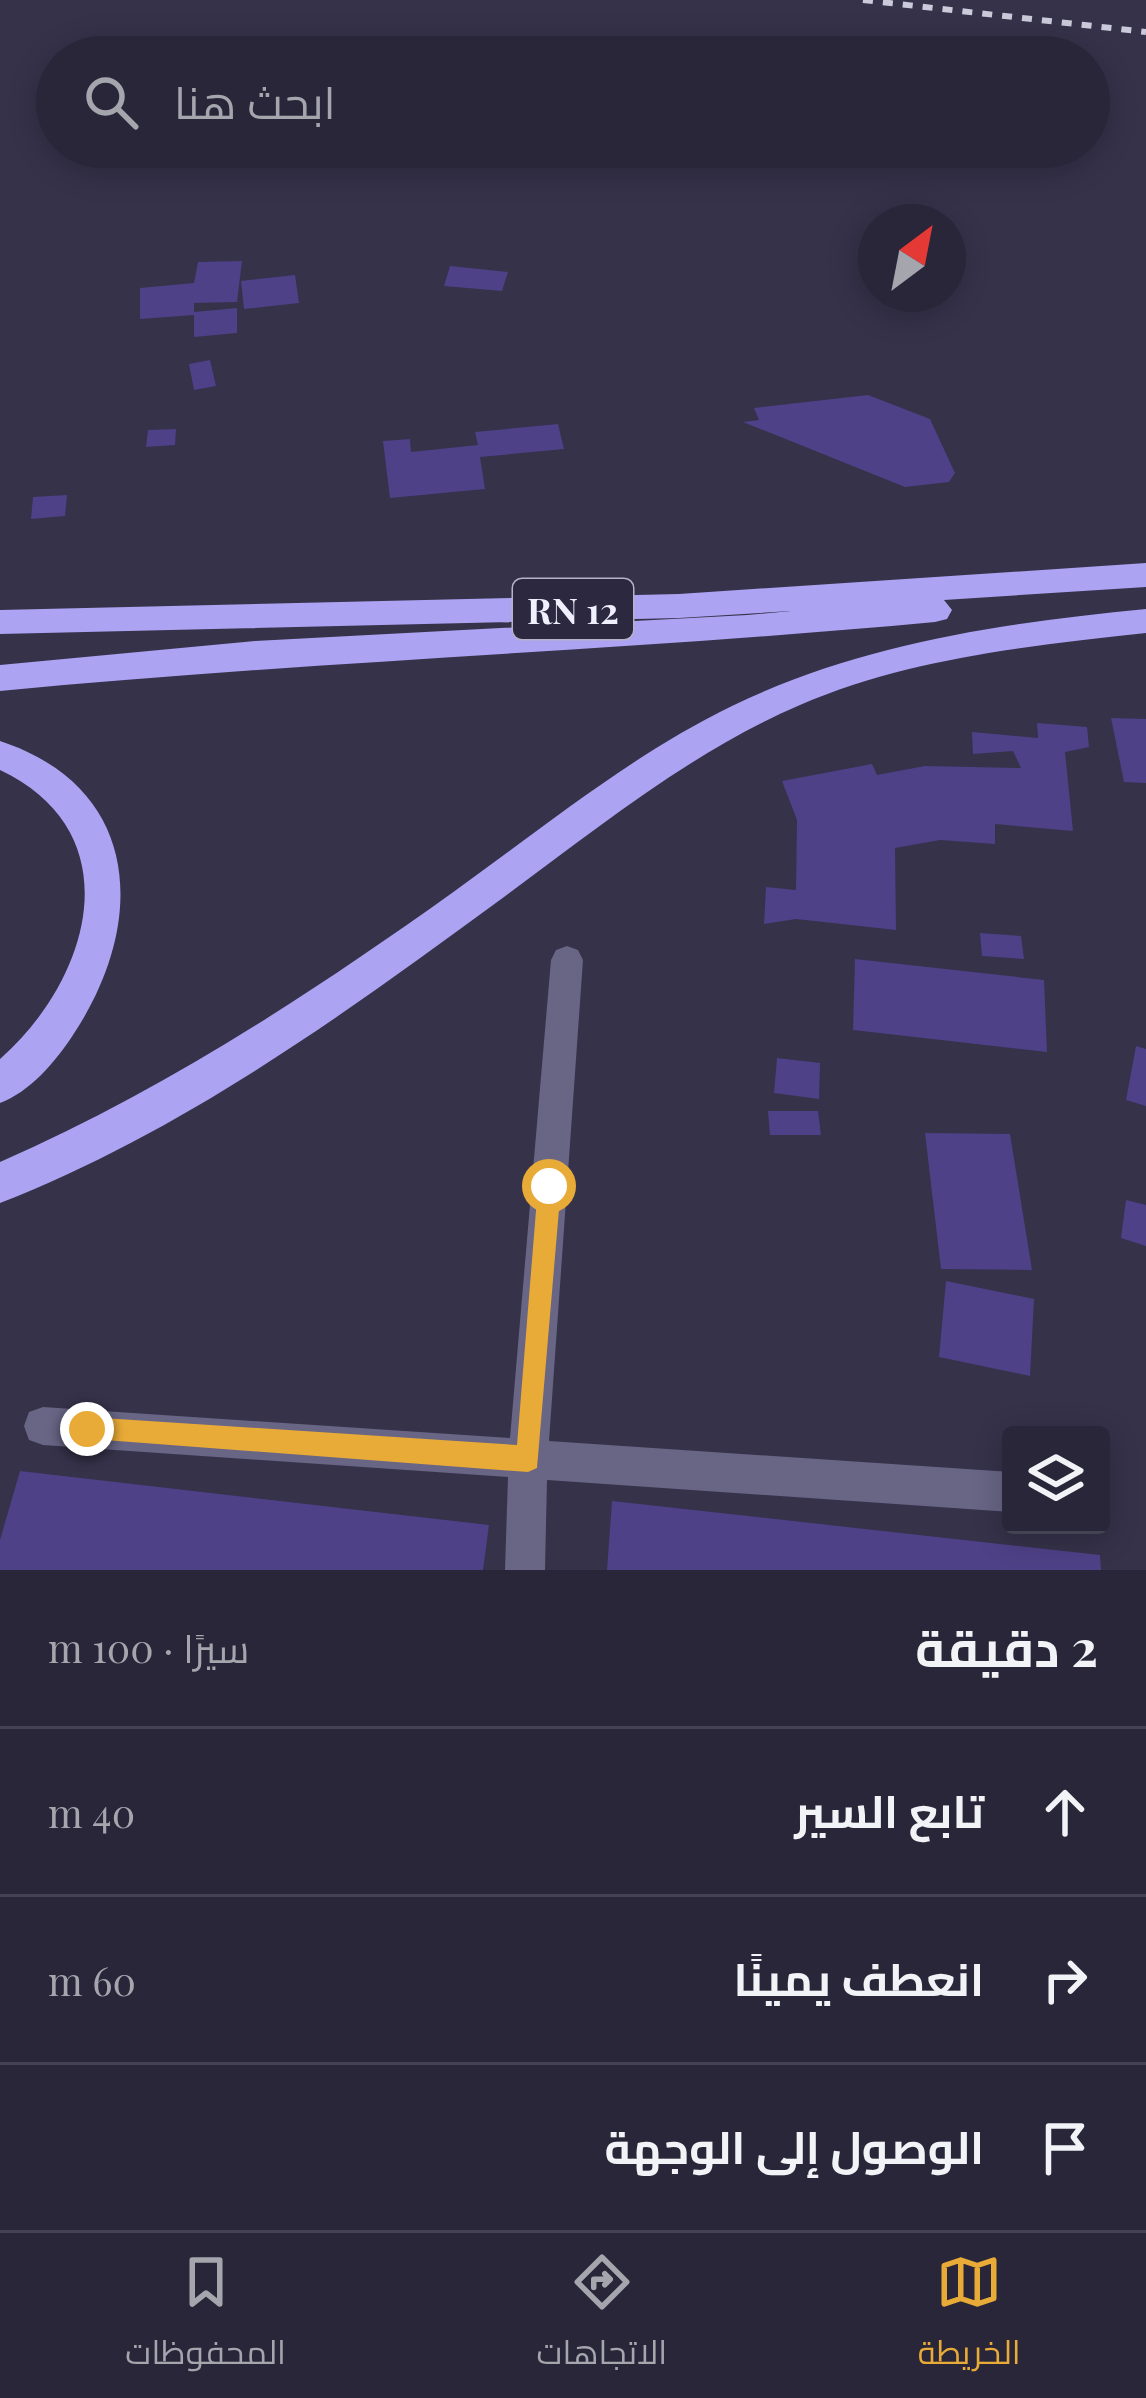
<!DOCTYPE html>
<html lang="ar">
<meta charset="utf-8">
<style>
:root{--surface:#282638;--page:#302e40;--text:#f1f3f6;--muted:#a5a5ae;--line:#444353;--accent:#e9ab38}
body{margin:0;font-family:"Playfair Display",Cairo,serif;background:var(--page);color:var(--text);direction:rtl}
.controls{position:absolute;right:36px;bottom:36px;display:grid;overflow:hidden;border-radius:12px;box-shadow:0 6px 30px #0003}
.controls button{width:108px;height:108px;display:grid;place-items:center;padding:0;border:0;border-bottom:3px solid var(--line);background:var(--surface);color:var(--text);font:60px sans-serif}
.compass{position:absolute;left:858px;top:204px;width:108px;height:108px;border-radius:50%;background:var(--surface);box-shadow:0 6px 30px #0003;rotate:32deg}
.stop{position:absolute;width:36px;height:36px;margin:-27px;border:9px solid #e9ab38;border-radius:50%;background:#fff}
.stop.end{background:#e9ab38;border-color:#fff;box-shadow:0 3px 12px #0008}
.list{margin:0;padding:0;list-style:none}
h2{display:flex;justify-content:space-between;align-items:center;height:156px;margin:0;padding:0 48px;font-size:51px}
h2 small{font-size:39px;font-weight:400;color:var(--muted)}
.list li{display:grid;grid-template-columns:78px 1fr auto;gap:36px;align-items:center;box-sizing:border-box;height:168px;padding:0 48px;border-top:3px solid var(--line)}
.list b{display:block;font-size:45px;white-space:nowrap}
.list em{font-size:39px;font-style:normal;color:var(--muted)}
.icon{flex:none;width:66px;height:66px;fill:none;stroke:currentColor;stroke-width:2;stroke-linecap:round;stroke-linejoin:round}
.map{position:relative;flex:none;width:1146px;height:1570px;overflow:hidden;direction:ltr}
.search{position:absolute;background:var(--surface);box-shadow:0 6px 30px #0003;left:36px;right:36px;top:36px;height:132px;display:flex;align-items:center;gap:30px;box-sizing:border-box;padding:0 42px;border-radius:66px;color:var(--muted);font-size:45px}
.sheet{height:660px;background:var(--surface)}
nav{display:flex;justify-content:space-around;align-items:center;box-sizing:border-box;height:168px;border-top:3px solid var(--line);background:var(--surface);font-size:33px;color:var(--muted)}
nav a{display:grid;justify-items:center;gap:6px}
nav .on{color:var(--accent)}
.map>svg:first-child{display:block}
.building{fill:#4e4187}
.lines{fill:none;stroke-linecap:round;stroke-linejoin:round}
.minor{fill:#686585;fill-rule:evenodd}
.motorway{fill:#aca3f2;fill-rule:evenodd}
.rail{stroke:#cbcada;stroke-width:6;stroke-dasharray:10 10;stroke-linecap:butt}
.route{fill:#e9ab38}
.labels{text-anchor:middle;dominant-baseline:central;stroke-width:9;stroke-linejoin:round;paint-order:stroke}
.shield{fill:#2b283f;stroke:#b5b3c5;stroke-width:3}
.shield-label{font-size:36px;font-weight:bold;fill:#f0effe}
</style>
<div class="map">
<svg width="1146" height="1570" viewBox="0 0 1146 1570">
<rect width="100%" height="100%" fill="#35324a"/>
<!-- building -->
<g class="building">
<polygon points="242,261 237,302 194,303 194,315 140,319 140,288 194,283 198,262"/>
<polygon points="450,266 508,272 502,291 444,286"/>
<polygon points="295,275 299,303 244,309 241,281"/>
<polygon points="237,308 237,333 194,337 194,312"/>
<polygon points="210,360 216,386 194,390 189,364"/>
<polygon points="868,395 930,419 955,473 949,482 905,487 743,422 759,420 754,408"/>
<polygon points="558,424 564,449 480,457 485,489 390,498 383,441 410,439 411,452 478,445 475,432"/>
<polygon points="176,429 175,445 146,447 148,430"/>
<polygon points="67,495 65,516 31,519 33,497"/>
<polygon points="1111,718 1146,719 1146,783 1124,782"/>
<polygon points="1037,723 1087,727 1089,747 1065,752 1073,831 995,824 995,844 940,840 895,848 896,930 796,919 764,924 766,887 796,890 797,820 782,781 872,764 877,775 925,766 1021,768 1013,751 973,754 972,732 1038,738"/>
<polygon points="980,933 1021,936 1024,959 982,956"/>
<polygon points="855,959 1044,980 1047,1052 853,1030"/>
<polygon points="1136,1046 1146,1049 1146,1106 1126,1100"/>
<polygon points="777,1058 820,1063 819,1099 774,1093"/>
<polygon points="768,1111 818,1111 821,1135 770,1135"/>
<polygon points="925,1133 1010,1134 1032,1270 941,1269"/>
<polygon points="1126,1200 1146,1205 1146,1246 1121,1238"/>
<polygon points="946,1281 1034,1299 1030,1376 939,1357"/>
<polygon points="20,1471 489,1525 483,1570 0,1570 0,1540"/>
<polygon points="612,1501 1100,1555 1101,1570 607,1570"/>
</g>
<g class="lines">
<!-- minor -->
<polygon class="minor" points="567,946 578,950 583,960 549,1441 1011,1472 1011,1512 547,1480 545,1570 505,1570 508,1477 43,1445 29,1440 24,1426 29,1412 43,1407 510,1438 551,960 556,950"/>
<!-- motorway -->
<g class="motorway">
<path d="M 1146,563 L 1146,587 L 944,600 L 952,610 L 947,619 L 935,622 C 624,651 311,661 0,691 L 0,665 L 255,641 L 747,615 L 791,611 L 679,618 L 0,634 L 0,610 L 679,594 Z"/>
<path d="M 1146,609 L 1146,633 C 1029,646 909,658 800,705 C 691,752 599,827 504,897 C 346,1013 184,1131 0,1203 L 0,1162 C 162,1091 309,995 452,893 C 543,828 631,755 732,706 C 862,643 1004,623 1146,609 Z"/>
<path d="M 0,741 C 143,788 147,924 73,1035 C 56,1061 30,1092 0,1103 L 0,1059 C 91,979 133,833 0,770 Z"/>
</g>
<!-- rail -->
<polyline class="rail" points="863,0 1146,32"/>
</g>
<!-- route -->
<polygon class="route" points="549,1176 561,1186 537,1468 528,1472 78,1438 74,1429 78,1420 87,1417 517,1445 538,1186"/>
<g class="labels">
<!-- shield labels -->
<rect class="shield" x="513" y="579" width="120" height="60" rx="9"/>
<g class="shield-label">
<text x="573" y="609">RN 12</text>
</g>
</g>
</svg>
<div class="controls">
<button><svg class="icon" aria-label="layers" viewBox="0 0 24 24"><path d="M12 4l9 5-9 5-9-5zM3 14l9 5 9-5"/></svg></button>
</div>
<svg class="compass" viewBox="-18 -18 36 36"><path d="M0-13l5 13h-10z" fill="#e53935"/><path d="M0 13l5-13h-10z" fill="#a5a5ae"/></svg>
<div class="stop" style="left:549px;top:1186px"></div>
<div class="stop end" style="left:87px;top:1429px"></div>
<div class="search"><svg class="icon" aria-label="search" viewBox="0 0 24 24"><circle cx="10" cy="10" r="6"/><path d="M15 15l6 6"/></svg>ابحث هنا</div>
</div>
<section class="sheet">
<h2>2 دقيقة<small>سيرًا · 100 m</small></h2>
<ul class="list">
<li><svg class="icon" aria-label="ahead" viewBox="0 0 24 24"><path d="M12 20V5M6 11l6-6 6 6"/></svg><div><b>تابع السير</b></div><em>40 m</em></li>
<li><svg class="icon" aria-label="right" viewBox="0 0 24 24"><path d="M7 20v-9h11M14 6l5 5-5 5"/></svg><div><b>انعطف يمينًا</b></div><em>60 m</em></li>
<li><svg class="icon" aria-label="arrive" viewBox="0 0 24 24"><path d="M6 21V4h12l-3 4 3 4H6"/></svg><div><b>الوصول إلى الوجهة</b></div></li>
</ul>
</section>
<nav>
<a class="on"><svg class="icon" aria-label="map" viewBox="0 0 24 24"><path d="M3 6l6-2 6 2 6-2v14l-6 2-6-2-6 2zM9 4v14M15 6v14"/></svg>الخريطة</a>
<a><svg class="icon" aria-label="directions" viewBox="0 0 24 24"><path d="M12 3l9 9-9 9-9-9zM9 14v-3h6M13 9l2 2-2 2"/></svg>الاتجاهات</a>
<a><svg class="icon" aria-label="saved" viewBox="0 0 24 24"><path d="M7 4h10v16l-5-4-5 4z"/></svg>المحفوظات</a>
</nav>
